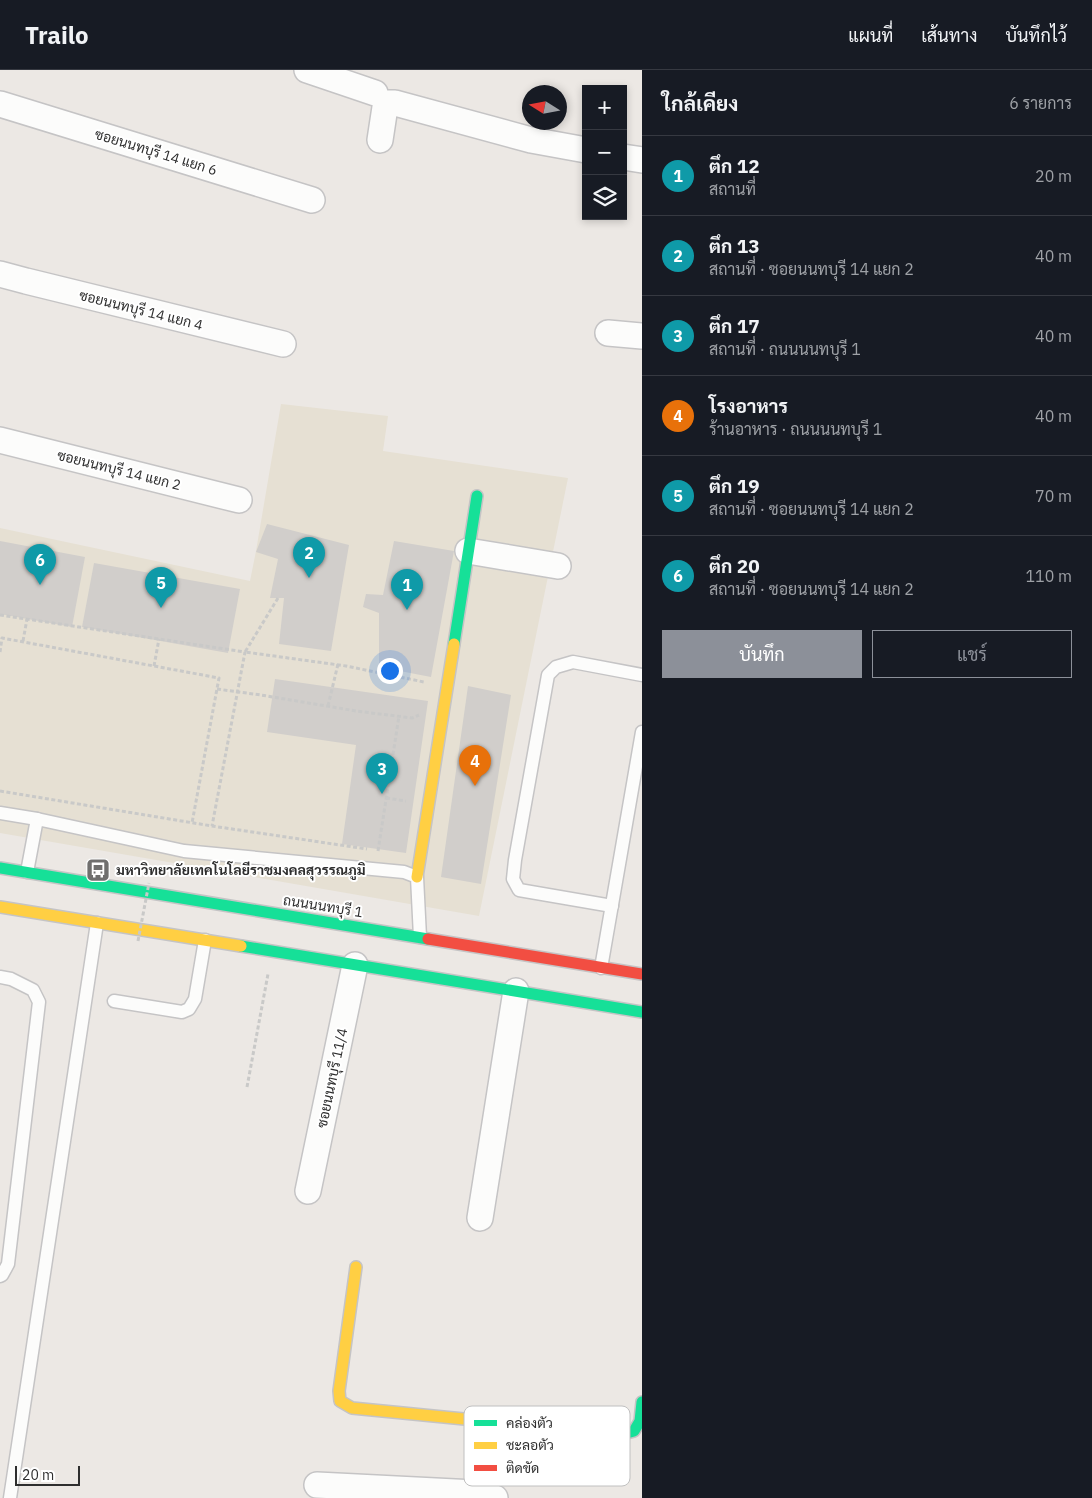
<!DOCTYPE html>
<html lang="th">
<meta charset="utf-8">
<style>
:root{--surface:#171b24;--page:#20242c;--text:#f1f3f6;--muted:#9ea1a6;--line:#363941;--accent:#8c9099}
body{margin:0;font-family:"IBM Plex Sans",Sarabun,sans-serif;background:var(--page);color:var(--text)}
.controls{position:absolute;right:15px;top:15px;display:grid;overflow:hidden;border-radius:0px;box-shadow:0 2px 8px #0003}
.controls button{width:45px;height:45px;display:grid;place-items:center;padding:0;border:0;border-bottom:1px solid var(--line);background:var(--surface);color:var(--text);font:25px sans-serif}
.compass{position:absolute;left:522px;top:15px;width:45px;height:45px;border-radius:50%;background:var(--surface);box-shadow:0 2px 8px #0003;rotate:281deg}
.scale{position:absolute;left:15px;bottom:12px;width:65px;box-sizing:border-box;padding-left:5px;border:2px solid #2e2e2e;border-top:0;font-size:14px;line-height:18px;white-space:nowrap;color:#2e2e2e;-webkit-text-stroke:4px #fff;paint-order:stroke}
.you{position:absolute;left:389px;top:600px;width:18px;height:18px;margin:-12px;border:4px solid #fff;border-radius:50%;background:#1a73e8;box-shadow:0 0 0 8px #1a73e833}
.badge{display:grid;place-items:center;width:32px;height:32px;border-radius:50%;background:var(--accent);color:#fff;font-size:16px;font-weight:700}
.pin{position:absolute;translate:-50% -41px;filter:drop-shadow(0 1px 2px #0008)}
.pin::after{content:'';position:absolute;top:26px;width:18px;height:15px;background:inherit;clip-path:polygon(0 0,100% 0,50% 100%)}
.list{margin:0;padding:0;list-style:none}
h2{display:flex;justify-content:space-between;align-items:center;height:65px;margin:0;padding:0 20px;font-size:21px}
h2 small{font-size:16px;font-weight:400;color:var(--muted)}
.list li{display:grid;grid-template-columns:32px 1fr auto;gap:15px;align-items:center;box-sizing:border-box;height:80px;padding:0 20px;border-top:1px solid var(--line)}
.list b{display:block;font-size:19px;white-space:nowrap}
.list p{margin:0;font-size:16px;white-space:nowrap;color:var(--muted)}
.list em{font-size:16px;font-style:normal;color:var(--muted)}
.actions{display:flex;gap:10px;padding:15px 20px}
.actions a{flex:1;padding:11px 0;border:1px solid var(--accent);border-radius:0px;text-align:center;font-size:18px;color:var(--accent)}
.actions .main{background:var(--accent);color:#fff}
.icon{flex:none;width:28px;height:28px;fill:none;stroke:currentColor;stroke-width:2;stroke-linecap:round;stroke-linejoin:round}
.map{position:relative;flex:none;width:642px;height:1428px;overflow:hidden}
header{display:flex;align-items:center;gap:30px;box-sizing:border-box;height:70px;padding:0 25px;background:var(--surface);border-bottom:1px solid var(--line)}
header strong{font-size:24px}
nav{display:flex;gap:28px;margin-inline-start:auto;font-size:18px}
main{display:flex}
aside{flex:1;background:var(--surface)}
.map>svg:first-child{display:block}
.education{fill:#e6e0d3}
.building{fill:#d1cecb}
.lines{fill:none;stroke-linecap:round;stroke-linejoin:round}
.lane-casing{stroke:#c5c4c5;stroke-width:15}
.street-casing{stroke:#c5c4c5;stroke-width:28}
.fast-casing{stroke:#c5c4c5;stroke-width:14}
.slow-casing{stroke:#c5c4c5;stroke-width:14}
.jam-casing{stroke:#c5c4c5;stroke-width:14}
.path{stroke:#c9c9c8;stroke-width:3;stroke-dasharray:4 2.5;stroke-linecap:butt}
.lane{stroke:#fcfcfb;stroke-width:12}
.street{stroke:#fcfcfb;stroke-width:25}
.fast{stroke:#16e098;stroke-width:11}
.slow{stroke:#ffcf43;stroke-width:11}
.jam{stroke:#f24e42;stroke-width:11}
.path-bridge{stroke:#c9c9c8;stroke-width:3;stroke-dasharray:4 2.5;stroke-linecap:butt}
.labels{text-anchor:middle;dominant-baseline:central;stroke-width:4;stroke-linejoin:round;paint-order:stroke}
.street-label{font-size:14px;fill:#2e2e2e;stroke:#fff}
.poi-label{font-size:14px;font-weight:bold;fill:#2e2e2e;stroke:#fff;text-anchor:start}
.key{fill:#fff;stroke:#c0c0c0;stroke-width:1}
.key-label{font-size:14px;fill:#2e2e2e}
</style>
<header>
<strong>Trailo</strong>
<nav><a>แผนที่</a><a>เส้นทาง</a><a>บันทึกไว้</a></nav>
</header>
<main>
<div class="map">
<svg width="642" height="1428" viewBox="0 0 642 1428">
<rect width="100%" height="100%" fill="#ece8e4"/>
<!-- education -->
<polygon class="education" points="281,334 388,346 383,381 568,408 479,846 0,763 0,458 250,511 256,481"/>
<!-- building -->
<g class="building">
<polygon points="267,454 349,475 331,581 279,574 284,528 270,528 278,489 256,482"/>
<polygon points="0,471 85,487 72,557 0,544"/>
<polygon points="394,471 454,481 431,607 379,597 379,543 363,537 366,524 383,525"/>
<polygon points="94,493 240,519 228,583 82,557"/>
<polygon points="275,609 428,631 406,783 342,774 356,675 267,662"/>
<polygon points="468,616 511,625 481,814 441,807"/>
</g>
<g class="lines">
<!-- lane casing -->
<g class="lane-casing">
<g id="lane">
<polyline points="0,743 37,749"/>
<polyline points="27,802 37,749 184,781 404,802 417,807 420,867"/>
<polyline points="612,836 519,820 513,809 515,790 548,605 556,597 573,592 642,605"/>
<polyline points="601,898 642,662"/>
<polyline points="0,907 11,909 33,920 39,932 8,1194 2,1205 0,1206"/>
<polyline points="114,931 182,942 189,939 195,929 205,870"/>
<polyline points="10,1428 97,853"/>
</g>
</g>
<!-- street casing -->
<g class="street-casing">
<g id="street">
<polyline points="307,0 375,23"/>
<polyline points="0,34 312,130"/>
<polyline points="380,70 385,37 388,33 395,33 531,70 586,80"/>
<polyline points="623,87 642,90"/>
<polyline points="0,204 26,211 283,274"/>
<polyline points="608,263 642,266"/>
<polyline points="0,370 239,430"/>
<polyline points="468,481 558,496"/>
<polyline points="308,1121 355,895"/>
<polyline points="480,1148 516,921"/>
<polyline points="317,1415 475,1423 487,1425 495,1428"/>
</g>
</g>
<!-- fast casing -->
<g class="fast-casing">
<g id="fast">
<polyline points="454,574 477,426"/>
<polyline points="0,798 428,869"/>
<polyline points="241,876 642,942"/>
<polyline points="516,1354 623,1364 634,1361 640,1351 642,1332"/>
</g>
</g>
<!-- slow casing -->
<g class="slow-casing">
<g id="slow">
<polyline points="417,807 454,574"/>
<polyline points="0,837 241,876"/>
<polyline points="356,1197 339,1321 340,1331 352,1338 516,1354"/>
</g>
</g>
<!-- jam casing -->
<g class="jam-casing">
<polyline id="jam" points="428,869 642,904"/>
</g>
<!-- path -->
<g class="path">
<polyline points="278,528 245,582 346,596 424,612"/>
<polyline points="0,545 245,582 212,756"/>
<polyline points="23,571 27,549"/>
<polyline points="0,582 2,568 219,608 192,753"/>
<polyline points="154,596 159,569"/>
<polyline points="217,619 261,625 356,641 412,648 419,645"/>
<polyline points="328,636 338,594"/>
<polyline points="0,721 212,756 367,779"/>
<polyline points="386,728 406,731"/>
<polyline points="378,781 399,646"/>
<polyline points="247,1017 268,904"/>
</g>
<!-- lane -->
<use href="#lane" class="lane"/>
<!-- street -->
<use href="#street" class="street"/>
<!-- fast -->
<use href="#fast" class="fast"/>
<!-- slow -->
<use href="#slow" class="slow"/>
<!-- jam -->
<use href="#jam" class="jam"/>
<!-- path-bridge -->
<polyline class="path-bridge" points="138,871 149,813"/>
</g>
<!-- icons -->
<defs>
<g id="bus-square" transform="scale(1.25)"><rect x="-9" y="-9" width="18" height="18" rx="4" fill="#706f6e" stroke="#fff"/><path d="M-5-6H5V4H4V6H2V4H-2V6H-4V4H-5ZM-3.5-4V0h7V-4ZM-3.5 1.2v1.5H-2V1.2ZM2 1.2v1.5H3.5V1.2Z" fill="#fff"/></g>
</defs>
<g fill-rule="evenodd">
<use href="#bus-square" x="98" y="800"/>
</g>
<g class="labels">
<!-- street labels -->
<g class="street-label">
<text transform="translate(156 82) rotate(17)">ซอยนนทบุรี 14 แยก 6</text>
<text transform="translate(141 240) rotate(14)">ซอยนนทบุรี 14 แยก 4</text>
<text transform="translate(119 400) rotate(14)">ซอยนนทบุรี 14 แยก 2</text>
<text transform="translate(323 836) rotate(9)">ถนนนนทบุรี 1</text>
<text transform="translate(332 1008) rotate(-78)">ซอยนนทบุรี 11/4</text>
</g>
<!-- poi labels -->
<g class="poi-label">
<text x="116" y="800">มหาวิทยาลัยเทคโนโลยีราชมงคลสุวรรณภูมิ</text>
</g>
</g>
<!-- legend -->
<rect x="464" y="1336" width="166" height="80" rx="8" class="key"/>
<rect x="474" y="1350" width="23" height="6" fill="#16e098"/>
<rect x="474" y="1372" width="23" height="7" fill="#ffcf43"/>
<rect x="474" y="1395" width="23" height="6" fill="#f24e42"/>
<g class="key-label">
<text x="506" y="1358">คล่องตัว</text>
<text x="506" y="1380">ชะลอตัว</text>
<text x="506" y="1403">ติดขัด</text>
</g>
</svg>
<div class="controls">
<button>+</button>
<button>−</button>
<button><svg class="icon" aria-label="layers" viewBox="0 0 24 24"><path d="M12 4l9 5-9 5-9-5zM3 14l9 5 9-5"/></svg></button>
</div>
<svg class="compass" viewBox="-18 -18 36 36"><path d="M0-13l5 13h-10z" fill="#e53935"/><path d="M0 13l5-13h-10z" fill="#9ea1a6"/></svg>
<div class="scale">20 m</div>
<div class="you"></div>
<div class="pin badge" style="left:407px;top:540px;background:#0f9aa8">1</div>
<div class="pin badge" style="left:309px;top:508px;background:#0f9aa8">2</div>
<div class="pin badge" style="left:382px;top:724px;background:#0f9aa8">3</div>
<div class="pin badge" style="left:475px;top:716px;background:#e8710a">4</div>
<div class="pin badge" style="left:161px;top:538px;background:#0f9aa8">5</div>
<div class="pin badge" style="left:40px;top:515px;background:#0f9aa8">6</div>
</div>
<aside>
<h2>ใกล้เคียง<small>6 รายการ</small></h2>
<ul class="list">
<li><span class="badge" style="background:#0f9aa8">1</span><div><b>ตึก 12</b><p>สถานที่</p></div><em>20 m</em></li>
<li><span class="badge" style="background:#0f9aa8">2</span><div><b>ตึก 13</b><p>สถานที่ · ซอยนนทบุรี 14 แยก 2</p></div><em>40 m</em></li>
<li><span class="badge" style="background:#0f9aa8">3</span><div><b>ตึก 17</b><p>สถานที่ · ถนนนนทบุรี 1</p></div><em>40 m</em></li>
<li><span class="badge" style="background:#e8710a">4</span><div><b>โรงอาหาร</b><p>ร้านอาหาร · ถนนนนทบุรี 1</p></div><em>40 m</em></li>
<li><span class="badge" style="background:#0f9aa8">5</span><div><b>ตึก 19</b><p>สถานที่ · ซอยนนทบุรี 14 แยก 2</p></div><em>70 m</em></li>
<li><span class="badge" style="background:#0f9aa8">6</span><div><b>ตึก 20</b><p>สถานที่ · ซอยนนทบุรี 14 แยก 2</p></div><em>110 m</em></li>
</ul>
<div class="actions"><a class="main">บันทึก</a><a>แชร์</a></div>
</aside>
</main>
